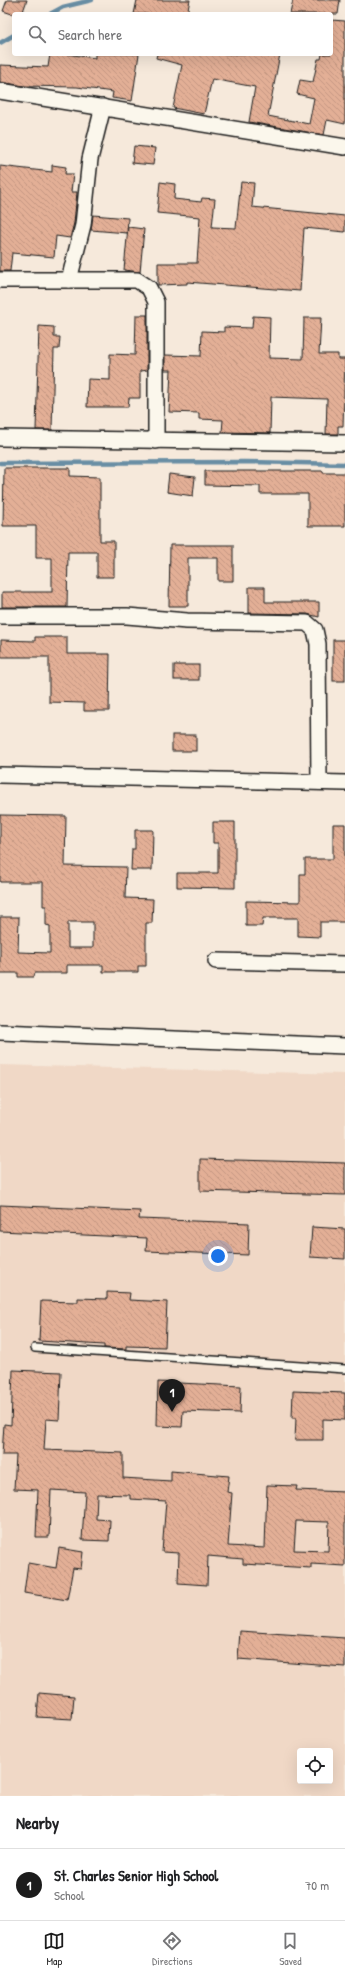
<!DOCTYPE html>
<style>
:root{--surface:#fff;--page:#f2f2f2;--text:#202124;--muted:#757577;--line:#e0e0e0;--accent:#1c1c1c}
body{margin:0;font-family:"Patrick Hand",sans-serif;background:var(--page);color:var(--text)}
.controls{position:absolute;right:12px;bottom:12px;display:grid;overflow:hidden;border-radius:4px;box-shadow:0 4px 16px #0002}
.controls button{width:36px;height:36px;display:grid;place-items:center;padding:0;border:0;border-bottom:1px solid var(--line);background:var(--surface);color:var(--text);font:20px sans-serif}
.you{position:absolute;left:218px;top:1256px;width:14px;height:14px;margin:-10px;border:3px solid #fff;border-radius:50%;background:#1a73e8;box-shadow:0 0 0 6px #1a73e833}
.badge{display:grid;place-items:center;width:26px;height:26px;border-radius:50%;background:var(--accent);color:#fff;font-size:13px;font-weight:700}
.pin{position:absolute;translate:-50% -33px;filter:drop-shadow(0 1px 2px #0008)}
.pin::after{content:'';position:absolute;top:21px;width:14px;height:12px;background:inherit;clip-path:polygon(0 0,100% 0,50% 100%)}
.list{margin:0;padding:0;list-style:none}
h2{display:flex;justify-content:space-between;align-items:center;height:52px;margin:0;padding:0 16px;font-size:17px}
h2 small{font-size:13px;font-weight:400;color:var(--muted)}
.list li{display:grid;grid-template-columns:26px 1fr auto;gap:12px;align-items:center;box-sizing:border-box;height:72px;padding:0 16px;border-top:1px solid var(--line)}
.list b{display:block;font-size:15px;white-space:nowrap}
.list p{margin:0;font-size:13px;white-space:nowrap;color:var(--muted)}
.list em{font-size:13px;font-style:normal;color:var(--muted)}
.icon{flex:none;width:22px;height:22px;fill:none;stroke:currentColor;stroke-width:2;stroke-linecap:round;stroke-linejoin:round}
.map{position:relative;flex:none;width:345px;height:1796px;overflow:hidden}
.search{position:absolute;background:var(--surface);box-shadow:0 4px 16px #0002;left:12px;right:12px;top:12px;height:44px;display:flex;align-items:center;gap:10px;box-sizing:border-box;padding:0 14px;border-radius:4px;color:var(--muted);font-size:15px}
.sheet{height:124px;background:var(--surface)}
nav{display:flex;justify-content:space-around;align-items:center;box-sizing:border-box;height:56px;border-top:1px solid var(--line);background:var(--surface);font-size:11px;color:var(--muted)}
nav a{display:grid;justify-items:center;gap:2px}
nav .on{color:var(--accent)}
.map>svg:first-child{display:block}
.built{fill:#f0d8c6;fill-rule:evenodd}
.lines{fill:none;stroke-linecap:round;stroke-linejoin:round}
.stream{stroke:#698ea4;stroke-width:4.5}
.building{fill:url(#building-back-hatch);stroke:#1c1c1c;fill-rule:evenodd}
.service-casing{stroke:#1c1c1c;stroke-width:10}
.minor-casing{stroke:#1c1c1c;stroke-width:18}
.service{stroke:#fbf7ec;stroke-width:7}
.minor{stroke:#fbf7ec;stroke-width:15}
</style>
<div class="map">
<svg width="345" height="1796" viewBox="0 0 345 1796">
<defs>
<pattern id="building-back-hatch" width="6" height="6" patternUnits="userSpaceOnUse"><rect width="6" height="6" fill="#e3af96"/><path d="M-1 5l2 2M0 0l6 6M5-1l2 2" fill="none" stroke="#c29681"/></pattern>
</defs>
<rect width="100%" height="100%" fill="#f6e9db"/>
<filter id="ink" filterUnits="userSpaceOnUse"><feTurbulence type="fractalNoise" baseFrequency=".025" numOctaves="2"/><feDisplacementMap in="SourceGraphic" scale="8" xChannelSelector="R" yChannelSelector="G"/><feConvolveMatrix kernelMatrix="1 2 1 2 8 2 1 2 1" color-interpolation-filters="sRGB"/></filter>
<g filter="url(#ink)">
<!-- built -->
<path class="built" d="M 0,1065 L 345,1074 L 345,1796 L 0,1796 ZM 300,1751 L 330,1751 L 330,1781 L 300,1781 Z"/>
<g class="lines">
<!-- stream -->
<g class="stream">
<polyline points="50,14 63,7 92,0"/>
<polyline points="0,43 14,35"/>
<polyline points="0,463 245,462 345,464"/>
</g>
</g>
<!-- building -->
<g class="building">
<polygon points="7,0 27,0 22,14 12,14 3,11"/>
<polygon points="137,0 190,0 187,14 134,14"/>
<polygon points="293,0 340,0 338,14 290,14"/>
<polygon points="331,20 345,21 345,124 327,120 324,135 249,122 255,87 212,79 204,114 173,108 182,65 156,58 157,54 280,54 268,116 309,124 314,98 297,94 300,80 313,82 318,59 321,59 322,54 331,54"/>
<polygon points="50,54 66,54 95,58 95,54 139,54 132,101 112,98 113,92 77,87 24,86 0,82 0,65 48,67"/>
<polygon points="134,146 155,148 153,165 132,163"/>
<polygon points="52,165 66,167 65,174 73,174 71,192 77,192 74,223 70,238 56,236 54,257 12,253 10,271 0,271 0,166 52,172"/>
<polygon points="160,182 175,184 174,199 201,202 202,198 215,199 212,227 236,228 241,182 254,183 252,207 345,216 345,232 304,228 300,291 187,282 187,284 158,285 158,263 197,263 200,217 157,213"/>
<polygon points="93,215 128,218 127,233 91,230"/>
<polygon points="128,227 144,229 140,272 124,270"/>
<polygon points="136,315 147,315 147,370 140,371 140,398 129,398 128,407 87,407 88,379 110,380 110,354 135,355"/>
<polygon points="253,316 270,317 269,358 303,359 304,318 321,318 319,354 338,354 338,359 345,359 343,426 338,426 338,434 326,434 327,399 271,397 270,433 222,432 223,420 199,419 199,413 169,412 171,370 165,370 165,355 201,356 202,331 224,332 224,327 252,328"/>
<polygon points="39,326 54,327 54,337 60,337 59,349 54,349 52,430 36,430"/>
<polygon points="4,468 70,468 70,476 100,477 100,541 114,541 114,577 97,577 97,552 68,552 67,607 2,607 2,592 52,592 52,558 36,558 36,526 3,526"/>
<polygon points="205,471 323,471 323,473 345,473 345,526 308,526 308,494 260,494 260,486 205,485"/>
<polygon points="169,474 195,477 193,496 167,492"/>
<polygon points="170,545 233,545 233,581 218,581 218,558 188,558 188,606 169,606"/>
<polygon points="249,587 265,587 265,602 319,602 319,617 307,614 249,613"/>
<polygon points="35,637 67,637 67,654 110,654 109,711 84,711 84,703 49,702 49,657 1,657 1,640 35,641"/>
<rect x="333" y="640" width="12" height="41"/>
<rect x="174" y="665" width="25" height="15"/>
<rect x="172" y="735" width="24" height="16"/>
<path d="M 0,815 L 66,816 L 65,866 L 126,867 L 125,898 L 153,899 L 152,923 L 146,923 L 146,966 L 138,966 L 138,972 L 103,972 L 103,965 L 67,965 L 67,973 L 35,973 L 34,977 L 18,977 L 18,973 L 0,973 L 0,917 L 19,917 L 18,952 L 50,953 L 50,926 L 46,925 L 46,906 L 43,906 L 43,882 L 0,882 ZM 68,922 L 93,922 L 93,948 L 68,948 Z"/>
<polygon points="213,822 235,822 235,888 177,887 177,873 218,873 218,843 213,843"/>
<polygon points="333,824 345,824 345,922 320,922 320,937 298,936 298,918 263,918 262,926 246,926 246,901 300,902 300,874 305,874 305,859 333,859"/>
<polygon points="135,830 153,830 152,870 131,870 132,849 135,849"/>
<polygon points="200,1159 345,1163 345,1195 200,1191"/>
<polygon points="0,1205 140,1211 139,1219 249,1223 248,1255 146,1251 147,1238 0,1231"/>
<polygon points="312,1227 345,1229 345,1259 310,1257"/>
<polygon points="107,1292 130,1293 129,1300 167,1302 165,1347 126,1346 126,1349 104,1348 104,1345 39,1341 41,1301 78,1302 78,1298 107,1299"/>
<path d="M 13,1370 L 61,1372 L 59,1420 L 46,1419 L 44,1450 L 123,1453 L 123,1478 L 171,1481 L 171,1471 L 229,1476 L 227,1492 L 232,1493 L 228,1546 L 265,1548 L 267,1485 L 297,1486 L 296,1490 L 345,1492 L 345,1566 L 311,1564 L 311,1568 L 243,1564 L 243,1559 L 208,1556 L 207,1585 L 178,1583 L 179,1553 L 162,1552 L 166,1501 L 130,1499 L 130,1495 L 97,1494 L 96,1519 L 110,1520 L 109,1541 L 82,1540 L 85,1492 L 51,1490 L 49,1537 L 36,1537 L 38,1490 L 14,1489 L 16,1455 L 2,1455 L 4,1424 L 11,1425 ZM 296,1521 L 329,1522 L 328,1551 L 294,1550 Z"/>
<polygon points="158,1382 241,1386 240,1413 183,1411 182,1427 157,1426"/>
<polygon points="293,1391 345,1393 345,1420 323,1419 323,1440 295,1440 296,1418 292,1418"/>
<polygon points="59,1548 83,1552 81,1569 73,1568 67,1600 24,1593 28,1563 56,1568"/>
<polygon points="240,1631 345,1638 345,1667 238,1659"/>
<polygon points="39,1693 74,1696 72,1719 37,1717"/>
</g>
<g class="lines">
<!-- service casing -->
<g class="service-casing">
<polyline id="service" points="35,1348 345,1369"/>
</g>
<!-- minor casing -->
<g class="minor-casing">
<g id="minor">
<polyline points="0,91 345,147"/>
<polyline points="0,280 137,280 149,288 156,302 156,441"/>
<polyline points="69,280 83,225 90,159 103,107"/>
<polyline points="0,438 345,443"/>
<polyline points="0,616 127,616 187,621 307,623 315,630 318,644 319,782"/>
<polyline points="0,775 345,783"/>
<polyline points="216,961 345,964"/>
<polyline points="0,1032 345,1046"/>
</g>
</g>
<!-- service -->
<use href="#service" class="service"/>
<!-- minor -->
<use href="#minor" class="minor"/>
</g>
</g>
</svg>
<div class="controls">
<button><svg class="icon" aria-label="locate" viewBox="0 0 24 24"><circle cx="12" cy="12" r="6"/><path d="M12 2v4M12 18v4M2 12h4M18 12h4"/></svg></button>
</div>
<div class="you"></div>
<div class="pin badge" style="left:172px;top:1412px">1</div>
<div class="search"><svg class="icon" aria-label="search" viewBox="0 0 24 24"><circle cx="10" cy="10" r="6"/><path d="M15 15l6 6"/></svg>Search here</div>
</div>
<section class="sheet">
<h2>Nearby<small></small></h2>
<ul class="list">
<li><span class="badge">1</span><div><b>St. Charles Senior High School</b><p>School</p></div><em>70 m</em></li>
</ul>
</section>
<nav>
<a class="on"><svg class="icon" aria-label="map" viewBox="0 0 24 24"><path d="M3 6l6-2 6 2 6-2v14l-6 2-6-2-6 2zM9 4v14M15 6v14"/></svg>Map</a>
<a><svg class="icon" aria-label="directions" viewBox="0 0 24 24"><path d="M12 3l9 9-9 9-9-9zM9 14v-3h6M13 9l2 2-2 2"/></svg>Directions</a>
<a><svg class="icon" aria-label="saved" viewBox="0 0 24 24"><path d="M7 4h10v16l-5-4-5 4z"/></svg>Saved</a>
</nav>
